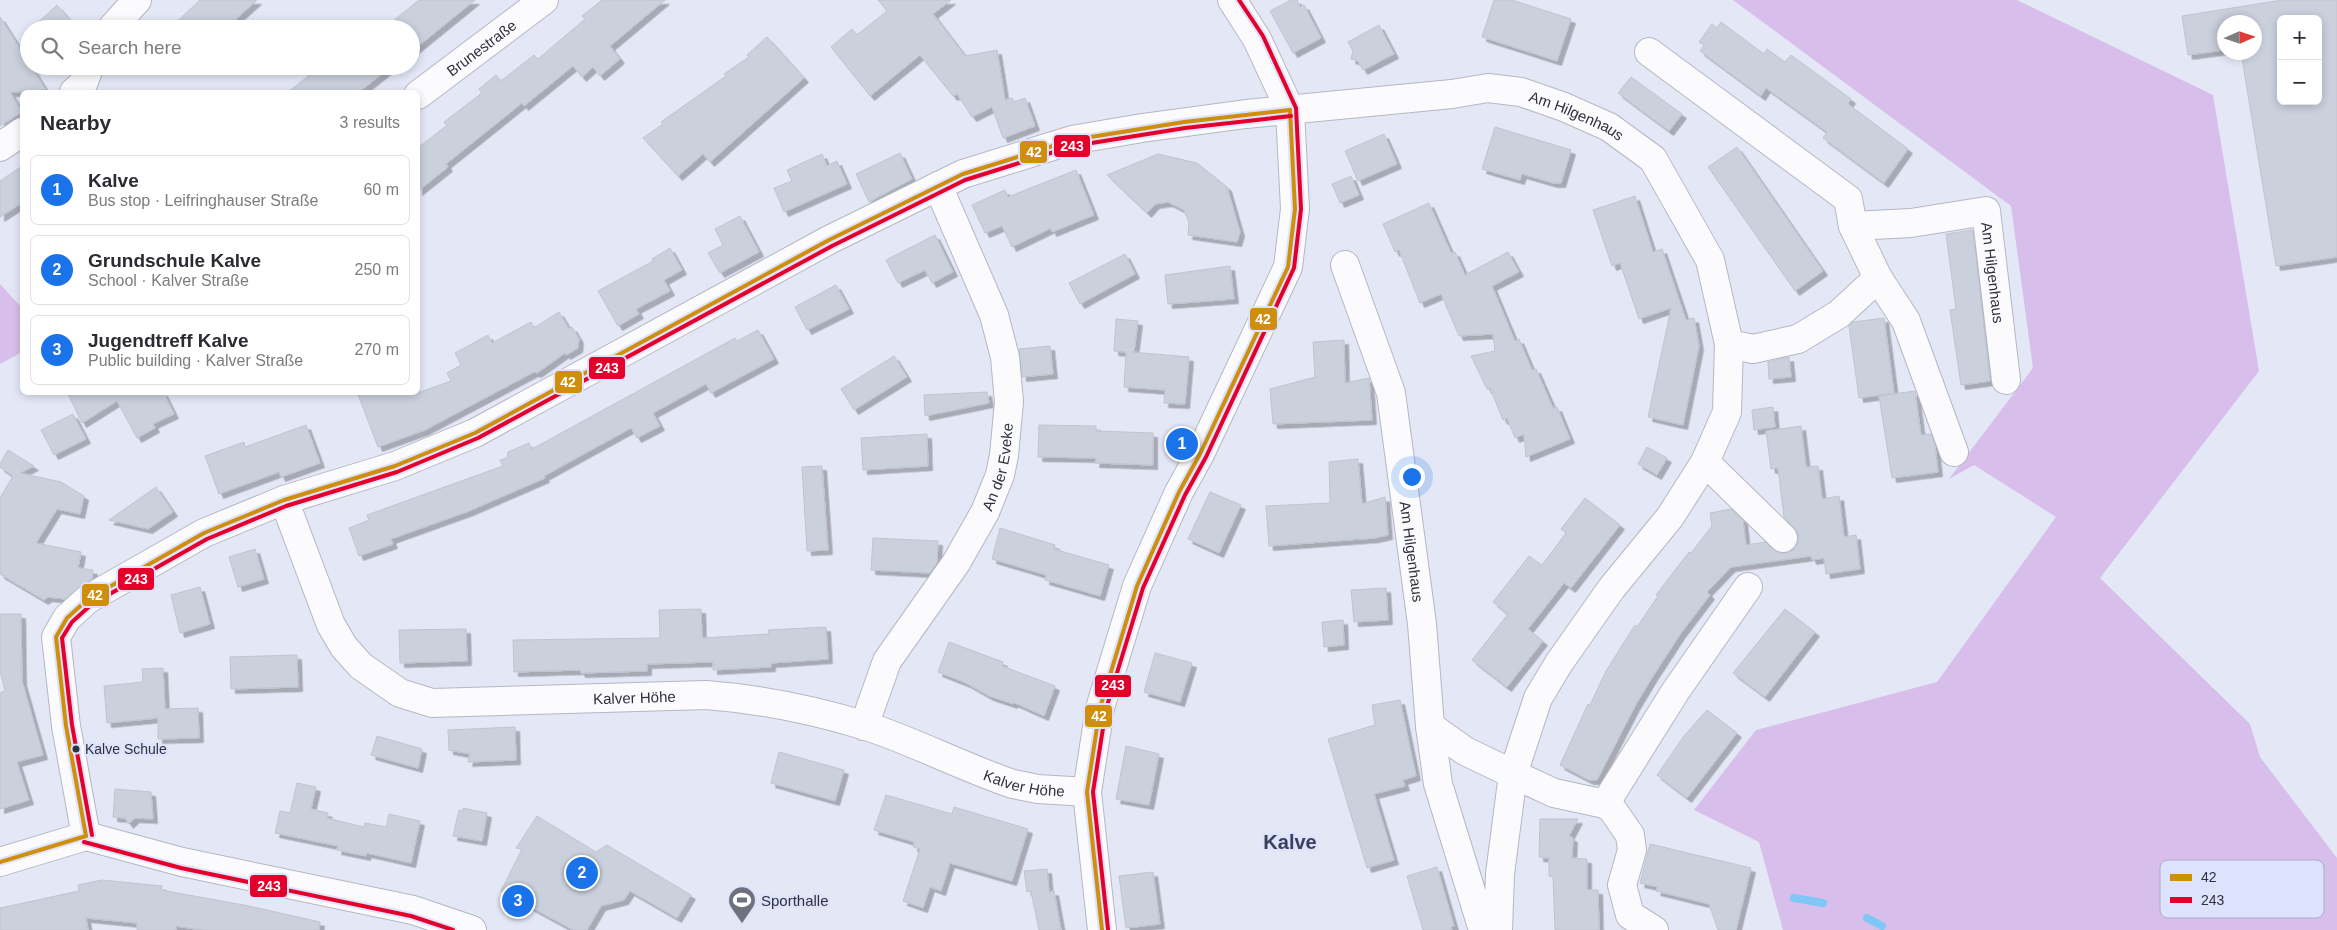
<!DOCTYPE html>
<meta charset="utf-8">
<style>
:root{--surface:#fff;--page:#f7f7f7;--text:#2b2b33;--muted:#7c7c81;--line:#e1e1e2;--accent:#1a73e8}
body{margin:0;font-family:Helvetica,sans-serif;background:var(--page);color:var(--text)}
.controls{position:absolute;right:15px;top:15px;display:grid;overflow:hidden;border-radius:8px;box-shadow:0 2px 8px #0003}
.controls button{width:45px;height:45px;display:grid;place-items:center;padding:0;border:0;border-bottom:1px solid var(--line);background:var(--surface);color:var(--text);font:25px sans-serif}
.compass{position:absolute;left:2217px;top:15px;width:45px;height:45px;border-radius:50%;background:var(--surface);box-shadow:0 2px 8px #0003;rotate:87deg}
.you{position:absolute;left:1411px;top:476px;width:18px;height:18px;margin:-12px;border:4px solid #fff;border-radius:50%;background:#1a73e8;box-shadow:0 0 0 8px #1a73e833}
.badge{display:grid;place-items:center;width:32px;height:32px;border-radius:50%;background:var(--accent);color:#fff;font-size:16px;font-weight:700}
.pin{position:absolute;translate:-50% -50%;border:2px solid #fff;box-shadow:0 1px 5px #0006}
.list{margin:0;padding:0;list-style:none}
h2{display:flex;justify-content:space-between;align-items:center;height:65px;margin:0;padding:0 20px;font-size:21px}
h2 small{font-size:16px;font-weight:400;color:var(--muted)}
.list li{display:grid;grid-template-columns:32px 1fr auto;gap:15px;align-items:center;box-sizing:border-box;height:70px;margin:0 10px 10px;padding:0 10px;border:1px solid var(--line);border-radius:8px}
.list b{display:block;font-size:19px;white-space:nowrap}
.list p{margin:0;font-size:16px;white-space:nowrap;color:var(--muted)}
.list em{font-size:16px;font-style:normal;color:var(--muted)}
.icon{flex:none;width:28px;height:28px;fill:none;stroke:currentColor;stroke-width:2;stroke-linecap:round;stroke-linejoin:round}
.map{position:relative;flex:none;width:2337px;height:930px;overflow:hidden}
.search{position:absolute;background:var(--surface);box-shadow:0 2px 8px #0003;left:20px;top:20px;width:400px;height:55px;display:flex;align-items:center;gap:12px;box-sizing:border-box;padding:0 18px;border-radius:28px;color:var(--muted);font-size:19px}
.panel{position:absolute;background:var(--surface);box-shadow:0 2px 8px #0003;left:20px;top:90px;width:400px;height:305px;border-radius:8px}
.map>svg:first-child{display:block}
.green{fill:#d8beea}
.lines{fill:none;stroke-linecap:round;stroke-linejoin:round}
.stream{stroke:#7ec7f6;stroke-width:8}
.building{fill:#cad0dc;stroke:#bfc4d0;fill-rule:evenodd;filter:url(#shadow)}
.street-casing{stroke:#b5b7c3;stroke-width:30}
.street{stroke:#fbfbfe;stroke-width:28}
.bus-1-casing{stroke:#dde2fd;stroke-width:8}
.bus-2-casing{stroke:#dde2fd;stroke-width:8}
.bus-1{stroke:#cf8f0c;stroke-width:4}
.bus-2{stroke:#e4002b;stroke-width:4}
.bus-dot{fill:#2f313e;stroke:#dde2fd;stroke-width:2}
.labels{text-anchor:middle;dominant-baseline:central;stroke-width:4.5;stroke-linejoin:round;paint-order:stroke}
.bus-label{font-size:14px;fill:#2f313e;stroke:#dde2fd;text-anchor:start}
.street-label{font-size:15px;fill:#2f313e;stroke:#dde2fd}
.poi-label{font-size:15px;fill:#2f313e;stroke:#dde2fd;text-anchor:start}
.district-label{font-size:20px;font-weight:bold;fill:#3c405b;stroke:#dde2fd}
.key{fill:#dde2fd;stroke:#a9adc4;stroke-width:1}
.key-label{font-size:14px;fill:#2f313e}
.line-badge{stroke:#dde2fd;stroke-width:2}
.badge-label{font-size:14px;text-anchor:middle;font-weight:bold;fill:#fff}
</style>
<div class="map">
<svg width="2337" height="930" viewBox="0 0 2337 930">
<defs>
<filter id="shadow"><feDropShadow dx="4.5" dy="4.5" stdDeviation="0" flood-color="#0004"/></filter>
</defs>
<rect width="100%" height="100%" fill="#e4e7f6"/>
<!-- green -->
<g class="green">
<polygon points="1733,0 2017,0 2213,95 2259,371 2100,578 2250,724 2260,757 2337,858 2337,930 1783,930 1759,842 1694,810 1756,730 1937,682 2056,517 1974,465 1949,479 2033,368 2011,206"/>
<polygon points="0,284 22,308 22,352 0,364"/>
</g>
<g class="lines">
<!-- stream -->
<g class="stream">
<polyline points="1794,898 1823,903"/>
<polyline points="1867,918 1882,926"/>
</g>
</g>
<!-- building -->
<g class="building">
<polygon points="200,0 257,0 225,29 169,29"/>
<polygon points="419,0 475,0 411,52 411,29 383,29"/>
<polygon points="602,0 665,0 610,46 620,59 600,76 593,67 582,77 573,66 524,106 522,103 446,164 448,167 418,191 418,148 447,125 444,122 482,93 479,89 496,75 501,81 534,55 538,59 585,19 582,16"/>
<polygon points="878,0 951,0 933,14 965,56 997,50 1005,100 1012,98 1014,102 1025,98 1035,126 1003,138 992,107 972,117 957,94 953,96 920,55 870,96 831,47 852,29 857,35 887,11"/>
<polygon points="1291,0 1297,0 1300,7 1304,5 1321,38 1293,53 1270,11"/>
<polygon points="1494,0 1512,0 1571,19 1557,61 1482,37"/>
<path d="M 2282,0 L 2337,0 L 2337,257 L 2276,266 L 2241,52 L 2254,52 L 2254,22 L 2224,22 L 2224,50 L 2188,55 L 2182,16 ZM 2281,19 L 2318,19 L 2318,101 L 2281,101 Z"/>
<polygon points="57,5 78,29 31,29"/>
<polygon points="0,17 29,63 29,66 31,66 47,92 10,92 22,112 0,126"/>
<polygon points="1721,22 1764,54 1767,49 1785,62 1791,55 1851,99 1848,104 1908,149 1884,183 1823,138 1827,132 1766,88 1761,96 1700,51 1704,45 1699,42 1712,24 1717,28"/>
<polygon points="1379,25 1394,54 1363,70 1358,61 1351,59 1353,51 1348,42"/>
<polygon points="767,37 804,78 710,162 703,154 678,176 643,138 663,124 661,122 726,76 724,74 749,57 747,55"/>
<polygon points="321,66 392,66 359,92 288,92"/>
<polygon points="1631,77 1682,114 1669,131 1618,93"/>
<polygon points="1495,127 1571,150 1561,183 1553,183 1522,174 1520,180 1482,169"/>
<polygon points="1384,134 1397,164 1358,181 1345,151"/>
<polygon points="1737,147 1823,271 1795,291 1708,167"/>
<polygon points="900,153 912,179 869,202 856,174"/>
<polygon points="822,154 827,166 837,161 847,184 784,212 774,188 792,181 787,170"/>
<polygon points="1158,154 1197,163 1227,187 1240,232 1237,242 1188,235 1189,223 1184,210 1168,202 1155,204 1147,213 1107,175"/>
<polygon points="22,166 22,203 0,217 0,181"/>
<polygon points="1076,170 1094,215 1052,232 1051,228 1012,247 1002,226 985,233 972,205 1005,190 1008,197"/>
<polygon points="1351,176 1359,195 1340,203 1332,184"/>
<polygon points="1635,196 1653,252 1662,249 1686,320 1694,318 1699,346 1683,425 1648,417 1671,308 1639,319 1620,263 1612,266 1593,210"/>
<polygon points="1429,203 1451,253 1455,252 1465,275 1508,252 1519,272 1492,286 1515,341 1519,339 1532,370 1536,369 1553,408 1557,407 1570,439 1526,457 1524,434 1515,438 1507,418 1503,420 1490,388 1487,389 1471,356 1495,351 1493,334 1459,336 1441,294 1420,303 1399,250 1395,252 1383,224"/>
<polygon points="740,216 759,252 720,273 708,253 723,245 715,229"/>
<polygon points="1973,230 1990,381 1961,385 1950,310 1956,309 1946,234"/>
<polygon points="935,235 953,272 932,283 925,270 898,283 886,260"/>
<polygon points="670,248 682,270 664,280 670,291 636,309 639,314 618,326 598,291 653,261 652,259"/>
<polygon points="1125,254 1135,274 1080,304 1069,283"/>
<polygon points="1230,266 1234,299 1168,304 1165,275"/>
<polygon points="836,285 849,309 807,330 795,307"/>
<polygon points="559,312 569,329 572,327 579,339 578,348 566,355 565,353 537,373 534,372 425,430 378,447 357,392 420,392 451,381 447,373 461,365 455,353 488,335 492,343 531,322 534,328"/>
<polygon points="1884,318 1894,393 1859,398 1849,326 1853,322"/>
<polygon points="1116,319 1138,321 1134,352 1132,352 1189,357 1185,404 1164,403 1165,390 1124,387 1126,352 1114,351"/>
<polygon points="758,330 774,359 711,393 706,384 653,413 660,426 637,438 631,428 544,476 545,478 469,511 391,539 393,544 359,556 349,528 369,520 367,515 503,466 500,460 507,458 508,452 529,443 532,449 735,338 737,341"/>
<polygon points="1344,340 1345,383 1369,378 1372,420 1273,424 1270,389 1315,377 1313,342"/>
<polygon points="1050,346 1053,374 1022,377 1019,349"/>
<polygon points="894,356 907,377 854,410 841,389"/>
<polygon points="1789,357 1791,377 1769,379 1768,362"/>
<polygon points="1915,391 1921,435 1931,434 1935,445 1938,472 1892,478 1879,396"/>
<polygon points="67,392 163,392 174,414 153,424 155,428 137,438 117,401 82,423"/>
<polygon points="987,392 989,403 925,416 924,395"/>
<polygon points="1773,407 1775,427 1754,430 1752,410"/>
<polygon points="73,414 86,439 54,455 41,430"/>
<polygon points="306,425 320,463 281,477 279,472 219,494 205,456 244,442 245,447"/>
<polygon points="1039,425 1096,426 1096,431 1153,433 1153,465 1095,463 1096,458 1038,457"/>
<polygon points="1801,426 1806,467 1818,466 1822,499 1839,496 1844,537 1856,535 1860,569 1826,574 1824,558 1812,560 1811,556 1731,567 1707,592 1710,595 1681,633 1653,676 1635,706 1597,780 1589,780 1560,765 1588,704 1590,705 1606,671 1635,625 1637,627 1658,596 1656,595 1689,552 1691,553 1712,526 1710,513 1731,509 1743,520 1746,545 1765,542 1780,553 1788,553 1794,549 1798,542 1798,534 1784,517 1778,468 1771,469 1766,431"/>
<polygon points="927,434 928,466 863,470 861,438"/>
<polygon points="1647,447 1667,458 1657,475 1638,464"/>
<polygon points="8,450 34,466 20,473 61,482 84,496 80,514 57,509 36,543 81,552 78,568 93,570 92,579 65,599 48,597 44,600 0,574 0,498 13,476 0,467 0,464"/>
<polygon points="1358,459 1362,504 1385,497 1388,535 1375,538 1269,546 1266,506 1330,503 1329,462"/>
<polygon points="822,466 828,550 807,551 802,467"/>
<polygon points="156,487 173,512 148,529 109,520"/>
<polygon points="1210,492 1241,505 1219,553 1188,539"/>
<polygon points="1585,498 1620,525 1571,588 1564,583 1528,629 1543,641 1507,687 1472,660 1508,614 1493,602 1529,556 1542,565 1566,533 1561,529"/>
<polygon points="1000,528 1055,545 1054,549 1109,565 1100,596 1045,580 1046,575 992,559"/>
<polygon points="873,538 938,541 937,563 930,573 871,570"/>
<polygon points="255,549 264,579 238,587 229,557"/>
<polygon points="200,587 210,624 180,633 171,595"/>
<polygon points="1386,588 1388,620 1354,622 1351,590"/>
<polygon points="701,609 702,638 769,634 768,630 826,627 828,659 771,663 771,667 713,670 713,662 647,664 647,671 581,673 580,670 514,672 513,640 660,638 659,610"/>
<polygon points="1785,609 1815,632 1765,697 1733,673"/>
<polygon points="0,614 21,614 22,681 43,755 17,762 29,800 0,809 0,693 5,691 0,671"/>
<polygon points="1343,620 1344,645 1324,647 1322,622"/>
<polygon points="466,629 467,661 400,663 399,630"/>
<polygon points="949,642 1003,662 1002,666 1055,686 1044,716 1013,702 1013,704 989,696 966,683 938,672"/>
<polygon points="1155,653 1192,663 1180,702 1144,692"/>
<polygon points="297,655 298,687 231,689 230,657"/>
<polygon points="163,668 165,709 198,708 199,738 158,739 158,718 107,723 104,686 143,682 142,669"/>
<polygon points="1400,700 1416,776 1403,780 1405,786 1374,794 1394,860 1367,868 1328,739 1375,725 1372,705"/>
<polygon points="1707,710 1737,733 1687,798 1657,775 1684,736"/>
<polygon points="515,727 516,760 468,762 470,754 449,750 448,730"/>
<polygon points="377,736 422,749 418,768 371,755"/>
<polygon points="1126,746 1159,754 1149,805 1116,799"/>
<polygon points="779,752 844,770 835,801 771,783"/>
<polygon points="297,783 316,787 311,809 328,813 327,818 364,827 365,823 386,827 389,814 420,821 411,863 367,853 366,856 337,850 338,846 275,833 280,811 290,813"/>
<polygon points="115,789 151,792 153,819 135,818 129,824 125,818 113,817"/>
<polygon points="886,795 952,814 954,807 1028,829 1012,881 950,863 941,891 930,887 923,908 903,901 920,849 913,847 914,842 874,830"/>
<polygon points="463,808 487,813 482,841 453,836 459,810 463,811"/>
<polygon points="537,816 596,852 607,845 691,895 677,918 630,891 624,900 601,906 587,930 573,930 501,891 522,849 516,848"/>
<polygon points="1540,819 1578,819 1569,836 1573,838 1572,858 1587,859 1587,890 1598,890 1599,930 1555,930 1553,877 1549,876 1549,858 1539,857"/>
<polygon points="1650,844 1751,868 1736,930 1718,930 1709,904 1656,891 1658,887 1640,883"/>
<polygon points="1437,867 1454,926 1451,927 1452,930 1423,930 1407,876"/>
<polygon points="1047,869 1049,892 1054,891 1061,930 1039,930 1031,891 1027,892 1024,871"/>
<polygon points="1153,872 1160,924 1126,928 1119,876"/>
<polygon points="102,880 162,886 161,890 249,906 320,922 319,930 202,930 176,926 176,930 137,930 137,923 86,918 88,930 0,930 0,908 79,891 78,885"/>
</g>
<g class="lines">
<!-- street casing -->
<g class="street-casing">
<g id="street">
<polyline points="111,29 137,0"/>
<polyline points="1649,52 1848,199 1853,226 1878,278 1839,314 1798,339 1753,349 1729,344"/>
<polyline points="74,92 83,84 90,66"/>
<path id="s1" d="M 418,95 L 544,0"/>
<polyline points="0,147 22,132"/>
<path id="s2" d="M 1853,226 L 1911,223 L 1986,211 L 2006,380"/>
<path id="s3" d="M 1345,265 L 1391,393 L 1422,624 L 1430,726"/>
<polyline points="1878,278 1906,321 1954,452"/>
<polyline points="1705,462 1783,538"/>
<path id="s4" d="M 284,500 L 331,625 L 344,647 L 361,666 L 400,693 L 432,703 L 706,695 C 759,699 813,710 863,725 C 914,741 962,767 1013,784 L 1038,789 L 1087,792"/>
<path id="s5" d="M 864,726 L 887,661 L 956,563 L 985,512 L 1000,475 L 1004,455 L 1009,402 L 1005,357 L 994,315 L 938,186"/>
<polyline points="1605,804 1675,692 1748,587"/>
<path id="s6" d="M 86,836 L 66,726 L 56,637 L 67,618 L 88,599 L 204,533 L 284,500 L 395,466 L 475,433 L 829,240 L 963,174 L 1072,140 L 1142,128 L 1246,114 L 1452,94 L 1488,88 L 1521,92 L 1564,107 L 1609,127 L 1653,159 L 1710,260 L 1729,344 L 1727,412 L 1705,462 L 1670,517 L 1611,589 L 1559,663 L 1538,698 L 1513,774 L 1554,793 L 1605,804 L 1612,809 L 1630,835 L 1632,850 L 1622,885 L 1630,915 L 1654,930"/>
<polyline points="0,862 86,836 182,862 413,910 472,930"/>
<polyline points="1102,930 1087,792 1100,708 1137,586 1179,492 1200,454 1288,267 1295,209 1290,110 1257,39 1232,0"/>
<polyline points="1483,930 1438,784 1430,726 1465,751 1513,774 1500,874 1498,930"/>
</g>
</g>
<!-- street -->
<use href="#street" class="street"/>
<!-- bus-1 casing -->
<g class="bus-1-casing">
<g id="bus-1">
<polyline points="86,836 66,726 56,637 67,618 88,599 204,533 284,500 395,466 475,433 829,240 963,174 1072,140 1184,122 1290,110"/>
<polyline points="0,862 86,836"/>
<polyline points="1102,930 1087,792 1100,708 1137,586 1179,492 1200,454 1288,267 1295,209 1290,110"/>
</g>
</g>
<!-- bus-2 casing -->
<g class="bus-2-casing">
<g id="bus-2">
<polyline points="92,835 72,725 62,638 72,622 92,604 207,539 286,506 397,472 478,438 832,246 965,180 1073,146 1185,128 1291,116"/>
<polyline points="84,842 181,868 411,916 453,930"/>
<polyline points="1108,929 1093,792 1106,709 1143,588 1185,495 1206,457 1294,268 1301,209 1296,108 1263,36 1239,0"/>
</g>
</g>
<!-- bus-1 -->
<use href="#bus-1" class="bus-1"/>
<!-- bus-2 -->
<use href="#bus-2" class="bus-2"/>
</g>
<!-- icons -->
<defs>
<g id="stadium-pin" transform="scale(1.4375)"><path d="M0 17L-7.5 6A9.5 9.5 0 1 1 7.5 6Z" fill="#6e717e" stroke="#dde2fd"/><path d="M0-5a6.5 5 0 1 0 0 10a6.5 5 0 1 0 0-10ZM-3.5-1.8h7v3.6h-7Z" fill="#fff"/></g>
</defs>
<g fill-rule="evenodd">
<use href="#stadium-pin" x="742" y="900"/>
</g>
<!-- markers -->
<circle class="bus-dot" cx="76" cy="749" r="4.5"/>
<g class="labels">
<!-- bus labels -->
<g class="bus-label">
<text x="85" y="749">Kalve Schule</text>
</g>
<!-- street labels -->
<g class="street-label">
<text stroke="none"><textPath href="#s1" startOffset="79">Brunestraße</textPath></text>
<text stroke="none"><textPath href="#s6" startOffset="1854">Am Hilgenhaus</textPath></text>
<text stroke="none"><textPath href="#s2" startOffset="196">Am Hilgenhaus</textPath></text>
<text stroke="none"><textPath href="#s5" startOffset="295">An der Eveke</textPath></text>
<text stroke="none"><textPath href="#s3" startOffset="296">Am Hilgenhaus</textPath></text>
<text stroke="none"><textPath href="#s4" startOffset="468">Kalver Höhe</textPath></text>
<text stroke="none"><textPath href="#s4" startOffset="872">Kalver Höhe</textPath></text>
</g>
<!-- poi labels -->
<g class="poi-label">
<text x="761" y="900">Sporthalle</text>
</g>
<!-- district labels -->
<g class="district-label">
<text x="1290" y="842">Kalve</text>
</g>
</g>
<!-- legend -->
<rect x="2160" y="860" width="164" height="58" rx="8" class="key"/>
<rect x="2170" y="874" width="22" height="7" fill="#cf8f0c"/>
<rect x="2170" y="897" width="22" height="6" fill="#e4002b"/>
<g class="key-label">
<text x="2201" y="882">42</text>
<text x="2201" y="905">243</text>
</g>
<g class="line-badge">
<rect x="1053" y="134" width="38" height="24" rx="5" fill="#e4002b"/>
<rect x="1019" y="140" width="29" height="24" rx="5" fill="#cf8f0c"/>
<rect x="1249" y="307" width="29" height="24" rx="5" fill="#cf8f0c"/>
<rect x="588" y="356" width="38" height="24" rx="5" fill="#e4002b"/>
<rect x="554" y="370" width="29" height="24" rx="5" fill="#cf8f0c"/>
<rect x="117" y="567" width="38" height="24" rx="5" fill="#e4002b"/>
<rect x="81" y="583" width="29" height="24" rx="5" fill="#cf8f0c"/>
<rect x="1094" y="674" width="38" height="24" rx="5" fill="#e4002b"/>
<rect x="1084" y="704" width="29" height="24" rx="5" fill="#cf8f0c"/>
<rect x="249" y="874" width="39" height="24" rx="5" fill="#e4002b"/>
</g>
<g class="badge-label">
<text x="1072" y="151">243</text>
<text x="1034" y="157">42</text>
<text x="1263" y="324">42</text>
<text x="607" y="373">243</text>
<text x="568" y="387">42</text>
<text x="136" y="584">243</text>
<text x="95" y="600">42</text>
<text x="1113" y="690">243</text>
<text x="1099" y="721">42</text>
<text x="269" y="891">243</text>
</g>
</svg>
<div class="controls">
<button>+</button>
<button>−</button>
</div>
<svg class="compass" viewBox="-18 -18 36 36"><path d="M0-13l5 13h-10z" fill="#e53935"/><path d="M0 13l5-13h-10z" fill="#7c7c81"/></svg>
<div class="you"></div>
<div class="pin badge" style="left:1182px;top:444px">1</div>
<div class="pin badge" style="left:582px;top:873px">2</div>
<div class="pin badge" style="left:518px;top:901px">3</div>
<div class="search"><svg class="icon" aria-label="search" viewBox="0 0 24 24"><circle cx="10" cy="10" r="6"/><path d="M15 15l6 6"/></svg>Search here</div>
<section class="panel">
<h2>Nearby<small>3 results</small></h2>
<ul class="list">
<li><span class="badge">1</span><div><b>Kalve</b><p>Bus stop · Leifringhauser Straße</p></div><em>60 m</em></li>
<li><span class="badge">2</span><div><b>Grundschule Kalve</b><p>School · Kalver Straße</p></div><em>250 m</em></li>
<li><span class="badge">3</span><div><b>Jugendtreff Kalve</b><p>Public building · Kalver Straße</p></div><em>270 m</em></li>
</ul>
</section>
</div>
